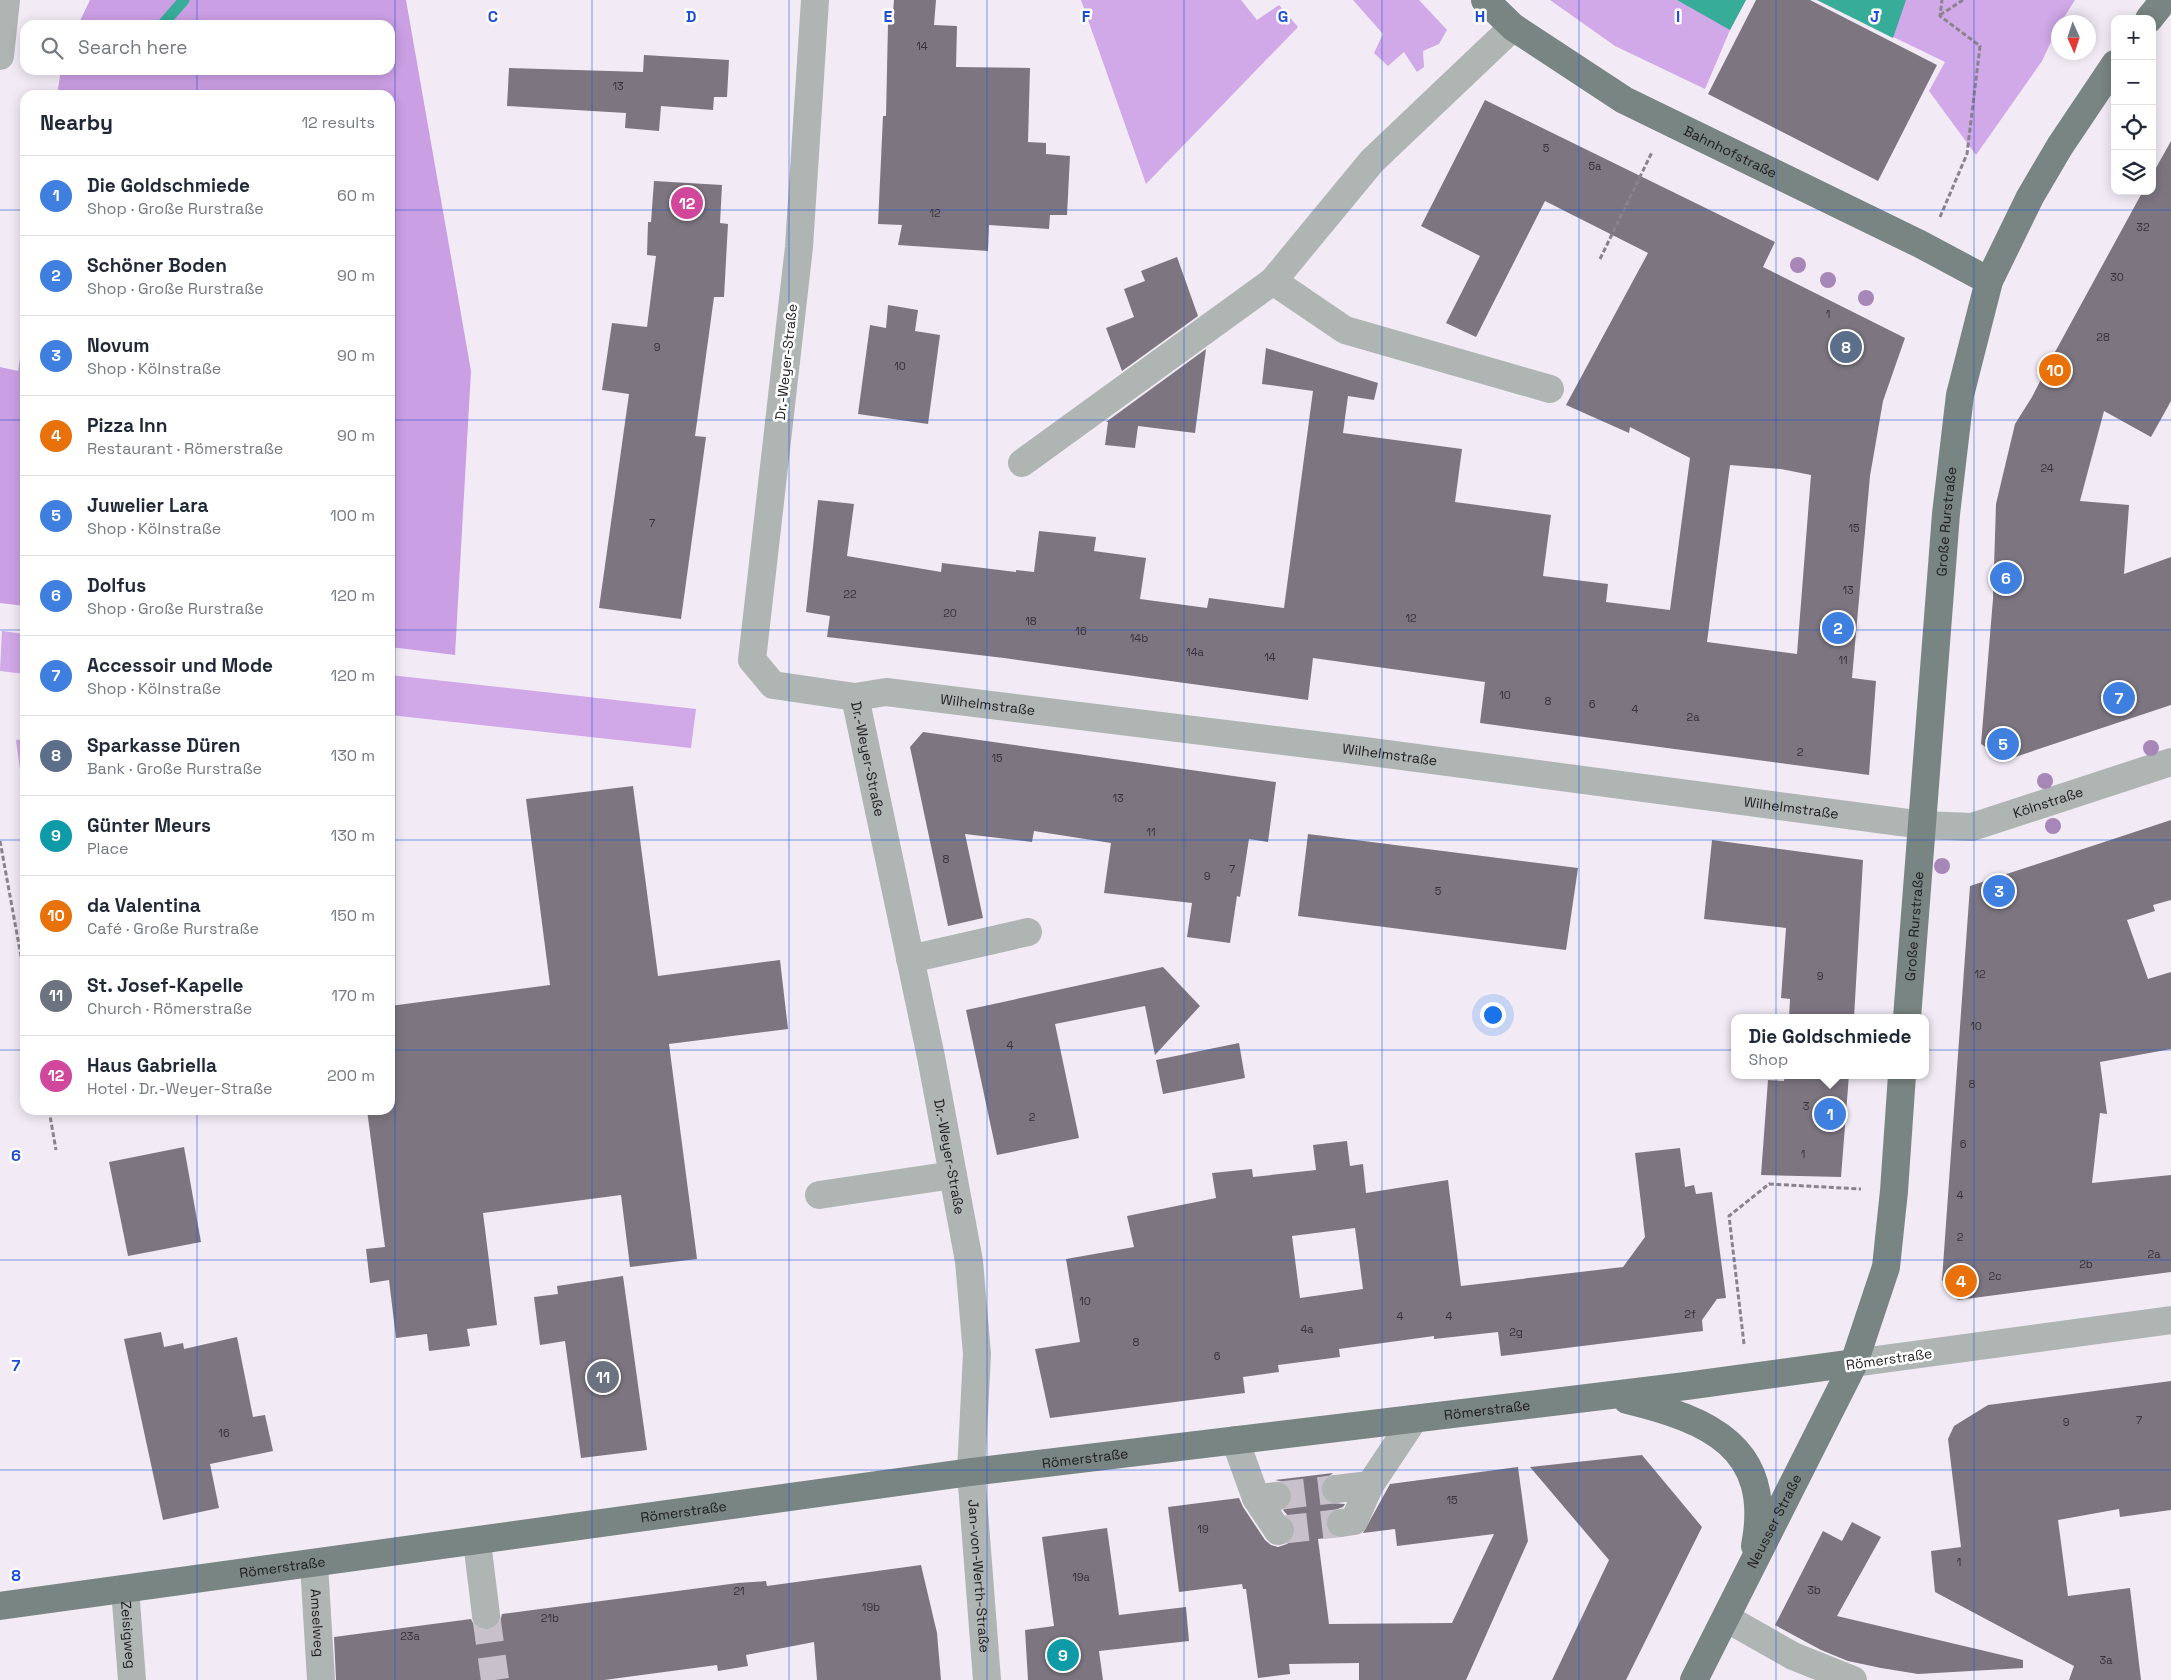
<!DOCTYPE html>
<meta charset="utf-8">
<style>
:root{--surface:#fff;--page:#f6f6f7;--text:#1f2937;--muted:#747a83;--line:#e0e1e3;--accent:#266b5f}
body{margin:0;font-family:"Space Grotesk",sans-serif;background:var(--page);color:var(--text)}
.controls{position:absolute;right:15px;top:15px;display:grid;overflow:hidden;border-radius:10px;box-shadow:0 2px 12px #0003}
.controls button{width:45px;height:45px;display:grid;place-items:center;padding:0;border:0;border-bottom:1px solid var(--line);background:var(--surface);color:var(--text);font:25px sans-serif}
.compass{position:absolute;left:2051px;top:15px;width:45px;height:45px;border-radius:50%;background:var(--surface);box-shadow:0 2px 12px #0003;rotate:177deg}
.you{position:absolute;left:1492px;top:1014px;width:18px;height:18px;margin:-12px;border:4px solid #fff;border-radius:50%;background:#1a73e8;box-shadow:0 0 0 8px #1a73e833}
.badge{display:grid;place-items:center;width:32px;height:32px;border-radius:50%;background:var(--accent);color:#fff;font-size:16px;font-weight:700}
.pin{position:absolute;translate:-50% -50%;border:2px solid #fff;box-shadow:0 1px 5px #0006}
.popup{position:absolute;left:1731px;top:1014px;width:198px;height:65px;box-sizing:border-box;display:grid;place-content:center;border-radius:10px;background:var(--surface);filter:drop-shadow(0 1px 4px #0005);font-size:16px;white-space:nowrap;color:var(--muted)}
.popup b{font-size:19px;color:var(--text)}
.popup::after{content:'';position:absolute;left:50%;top:100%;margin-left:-10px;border:10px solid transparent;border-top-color:var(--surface)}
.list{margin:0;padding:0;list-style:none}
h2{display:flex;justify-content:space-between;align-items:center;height:65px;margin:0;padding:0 20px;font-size:21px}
h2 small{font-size:16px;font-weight:400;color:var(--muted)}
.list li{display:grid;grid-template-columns:32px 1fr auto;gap:15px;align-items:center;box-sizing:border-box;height:80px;padding:0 20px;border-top:1px solid var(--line)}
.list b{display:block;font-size:19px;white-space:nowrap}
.list p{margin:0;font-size:16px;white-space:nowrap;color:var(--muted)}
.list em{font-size:16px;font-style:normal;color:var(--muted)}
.icon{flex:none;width:28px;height:28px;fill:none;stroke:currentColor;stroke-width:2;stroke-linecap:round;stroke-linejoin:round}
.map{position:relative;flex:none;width:2171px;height:1680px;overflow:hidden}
.search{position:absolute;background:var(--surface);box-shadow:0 2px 12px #0003;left:20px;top:20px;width:375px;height:55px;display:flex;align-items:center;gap:12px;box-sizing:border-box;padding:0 18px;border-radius:15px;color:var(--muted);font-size:19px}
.panel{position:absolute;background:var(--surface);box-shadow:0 2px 12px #0003;left:20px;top:90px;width:375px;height:1025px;border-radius:15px}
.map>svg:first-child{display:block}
.green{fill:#d1a8e8}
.forest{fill:#cb9fe4}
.water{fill:#37ac98}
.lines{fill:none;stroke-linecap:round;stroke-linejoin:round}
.stream{stroke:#37ac98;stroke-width:11}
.building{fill:#7d7681;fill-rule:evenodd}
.minor-tunnel{stroke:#c8c1cb;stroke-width:28;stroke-dasharray:28 14;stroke-linecap:butt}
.path{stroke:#89848c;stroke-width:3;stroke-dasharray:5 2.5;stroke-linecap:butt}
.minor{stroke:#aeb5b3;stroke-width:28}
.major{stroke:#798582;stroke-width:28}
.tree{fill:#a786b8}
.grid{fill:none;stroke:#1d4ed8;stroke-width:1;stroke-opacity:0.55}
.labels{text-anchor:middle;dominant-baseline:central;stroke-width:5;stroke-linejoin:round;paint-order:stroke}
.number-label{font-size:11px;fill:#363238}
.street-label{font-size:14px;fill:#1e1b1f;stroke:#fff}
.grid-label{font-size:16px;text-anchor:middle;font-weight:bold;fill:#1d4ed8;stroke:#fff;stroke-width:5;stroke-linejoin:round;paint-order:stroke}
</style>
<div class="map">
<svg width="2171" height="1680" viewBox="0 0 2171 1680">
<rect width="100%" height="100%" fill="#f2ebf6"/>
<!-- green -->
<g class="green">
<polygon points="1081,0 1241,0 1257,20 1279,5 1298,27 1146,184"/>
<polygon points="1353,0 1419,0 1447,30 1439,44 1423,51 1424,67 1417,72 1404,52 1388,66 1374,53 1383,34"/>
<polygon points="1550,0 1746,0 1730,30 1705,89 1615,46"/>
<polygon points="1817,0 2075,0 2061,22 2058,22 2058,27 2042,61 1976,155 1929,91 1945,62"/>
<polygon points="2,631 25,634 25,674 0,671"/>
<polygon points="390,675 696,709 691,748 390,715"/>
<polygon points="25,739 25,807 16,740"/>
</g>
<!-- forest -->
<g class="forest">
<polygon points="90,0 406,0 471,371 455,655 390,647 390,95 57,95 61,70 390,70 390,25 78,25"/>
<polygon points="25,324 25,606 0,603 0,367 18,371"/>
</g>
<!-- water -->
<g class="water">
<polygon points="1677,0 1746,0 1730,30"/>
<polygon points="1817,0 1906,0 1893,38"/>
</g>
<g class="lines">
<!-- stream -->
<polyline class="stream" points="162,25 184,0"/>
</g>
<!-- building -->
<g class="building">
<polygon points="894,0 936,0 934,25 957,26 956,67 1030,68 1028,142 1046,143 1046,154 1070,156 1067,215 1050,215 1049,229 989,225 988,251 898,245 902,225 878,224 883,116 886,116 888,24 892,24"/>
<polygon points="1756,0 1810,0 1937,65 1878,181 1708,94"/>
<polygon points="644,55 729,60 727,97 714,97 713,110 661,106 659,131 625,128 626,113 507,106 509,68 643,72"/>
<path d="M 1485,100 L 1775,242 L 1763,267 L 1905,338 L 1883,401 L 1870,476 L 1852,678 L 1876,681 L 1869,775 L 1480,723 L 1485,682 L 1313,658 L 1308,700 L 1004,658 L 827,637 L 830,616 L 806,612 L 818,500 L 854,504 L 847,556 L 941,572 L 942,563 L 1016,572 L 1016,570 L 1034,572 L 1039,531 L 1096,537 L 1094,551 L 1146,558 L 1140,599 L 1207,608 L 1209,598 L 1284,608 L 1313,391 L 1262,384 L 1266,348 L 1378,383 L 1374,400 L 1348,396 L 1343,433 L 1462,449 L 1455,502 L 1551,515 L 1543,576 L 1608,584 L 1606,602 L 1670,610 L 1690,458 L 1630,427 L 1629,433 L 1566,405 L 1648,253 L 1545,201 L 1476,337 L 1446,323 L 1480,256 L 1421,226 ZM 1730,465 L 1781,469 L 1811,475 L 1797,654 L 1707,642 Z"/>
<polygon points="2171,141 2171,401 2151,437 2104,411 2080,501 2129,505 2124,574 2171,557 2171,705 2006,760 1981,744 1993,599 1996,504 2015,424 2032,397 2055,352 2143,191 2152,191 2152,175"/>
<polygon points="654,181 722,185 720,223 728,224 724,297 714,297 695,436 706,437 681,619 599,608 629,394 602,390 612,323 647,327 656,256 647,255 648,222 651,222"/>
<polygon points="1177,257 1198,316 1122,371 1106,328 1134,317 1124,289 1145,281 1141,271"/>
<polygon points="888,305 918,310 915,331 940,335 928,424 858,414 870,325 886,328"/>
<polygon points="1206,349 1195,433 1138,426 1135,448 1105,445 1108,422 1106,422"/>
<polygon points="923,732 1276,782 1268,842 1249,839 1240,897 1237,896 1230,943 1187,937 1192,903 1104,893 1111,843 1034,831 1032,842 965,834 983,918 948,926 910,747"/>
<polygon points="633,786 658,976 780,960 788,1029 669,1044 697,1259 630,1267 621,1195 483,1213 497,1325 467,1329 470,1346 429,1351 427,1334 396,1338 389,1280 370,1283 366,1249 385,1247 367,1110 390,1110 390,1006 550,985 526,799"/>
<polygon points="2171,820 2171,900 2153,905 2155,911 2127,920 2148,979 2171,972 2171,1049 2100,1062 2107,1114 2100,1113 2092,1183 2171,1175 2171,1272 1958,1300 1942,1280 1970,886"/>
<polygon points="1308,834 1578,868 1566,950 1298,916"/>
<polygon points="1712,840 1863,860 1854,1018 1789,1018 1790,999 1781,998 1786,928 1704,919"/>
<polygon points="1163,967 1200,1006 1155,1055 1145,1006 1055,1024 1079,1138 997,1155 966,1010"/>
<polygon points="1239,1043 1245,1078 1163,1094 1156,1060"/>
<polygon points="1785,1075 1849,1075 1841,1177 1761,1175 1768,1080 1784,1081"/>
<path d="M 1347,1141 L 1350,1166 L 1363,1164 L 1366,1193 L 1448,1180 L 1461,1286 L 1623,1267 L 1645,1237 L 1635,1153 L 1680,1148 L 1685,1187 L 1694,1185 L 1696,1194 L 1712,1192 L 1726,1298 L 1717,1299 L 1702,1320 L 1703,1331 L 1501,1356 L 1498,1332 L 1434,1339 L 1434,1336 L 1339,1349 L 1340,1357 L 1278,1365 L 1279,1372 L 1243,1377 L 1245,1393 L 1050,1418 L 1035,1349 L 1080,1342 L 1066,1259 L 1134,1247 L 1127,1216 L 1216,1198 L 1212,1173 L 1252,1169 L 1253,1177 L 1316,1170 L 1313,1145 ZM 1355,1228 L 1363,1289 L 1300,1298 L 1292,1236 Z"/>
<polygon points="184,1147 201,1242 128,1256 109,1162"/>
<polygon points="623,1276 647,1450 581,1458 565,1341 540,1345 534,1297 558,1294 557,1286"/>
<polygon points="161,1332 164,1347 183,1343 184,1349 237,1337 253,1417 265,1415 273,1451 210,1464 219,1508 163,1520 124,1339"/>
<polygon points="2171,1381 2171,1510 2120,1517 2119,1509 2058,1520 2068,1596 2130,1588 2141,1680 2069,1680 2074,1666 1935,1592 1931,1551 1961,1547 1948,1439 1954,1426 1988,1405"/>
<polygon points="1642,1455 1702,1527 1626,1680 1552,1680 1609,1560 1530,1467"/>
<polygon points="1518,1467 1528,1541 1466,1680 1359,1680 1359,1663 1289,1664 1290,1674 1258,1678 1246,1589 1243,1589 1242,1584 1179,1592 1168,1507 1239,1498 1243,1507 1265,1540 1271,1545 1278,1547 1287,1544 1293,1539 1296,1530 1294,1523 1283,1510 1291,1502 1292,1494 1290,1487 1284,1482 1275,1480 1333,1473 1322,1482 1321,1491 1324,1499 1329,1503 1345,1504 1343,1507 1332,1511 1326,1518 1326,1526 1329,1532 1335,1537 1318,1539 1329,1624 1452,1623 1494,1534 1397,1546 1395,1529 1363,1533 1390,1484"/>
<polygon points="1852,1522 1881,1537 1837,1616 2023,1660 2023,1668 1918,1674 1881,1668 1848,1661 1821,1650 1775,1625 1823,1531 1842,1541"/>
<polygon points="1107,1528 1119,1615 1186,1607 1189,1641 1099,1651 1103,1680 1028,1680 1025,1630 1054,1626 1042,1537"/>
<polygon points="921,1565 937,1633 941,1680 817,1680 814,1642 746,1655 748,1666 718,1671 717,1665 604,1680 336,1680 334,1637 471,1619 474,1625 479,1629 488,1630 495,1628 500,1622 502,1614 738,1583 766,1581 767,1586"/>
</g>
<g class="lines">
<!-- minor-tunnel -->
<g class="minor-tunnel">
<polyline points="1277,1496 1336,1489"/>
<polyline points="1280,1530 1341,1523"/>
<polyline points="486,1615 495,1680"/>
</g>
<!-- path -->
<g class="path">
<polyline points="1940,15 1963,0"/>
<polyline points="1940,217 1967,154 1980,46 1940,16 1942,0"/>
<polyline points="1600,259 1652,152"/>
<polyline points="0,841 25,978"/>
<polyline points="49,1110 56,1150"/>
<polyline points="1744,1344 1729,1216 1769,1184 1861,1189"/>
</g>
<!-- minor -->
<g class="minor">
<path id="s1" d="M 815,0 L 799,247 L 752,660 L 773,685 L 855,697 L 931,1057 L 969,1261 L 977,1354 L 971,1472 L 987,1680"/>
<polyline points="0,56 6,0"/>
<polyline points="1273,281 1345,330 1550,389"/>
<polyline points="1022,463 1273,281 1372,161 1513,27"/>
<path id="s2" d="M 855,697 L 886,692 L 1364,751 L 1923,825 L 1972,827 L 2171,762"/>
<polyline points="910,959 1028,932"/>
<polyline points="819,1195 953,1175"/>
<polyline points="1854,1363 2171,1320"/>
<polyline points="1235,1440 1256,1498 1277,1496"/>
<polyline points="1336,1489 1370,1485 1414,1419"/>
<polyline points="1256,1498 1278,1531 1280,1530"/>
<polyline points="1341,1523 1354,1521 1370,1485"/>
<polyline points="477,1542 486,1615"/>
<path id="s3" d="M 314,1564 L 321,1680"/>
<path id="s4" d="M 125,1589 L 132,1680"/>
<polyline points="1726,1618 1793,1656 1853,1680"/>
</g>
<!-- major -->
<g class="major">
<path id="s5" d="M 1485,0 L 1513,27 L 1624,100 L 1920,244 L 1989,281"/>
<polyline points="2149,19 2164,0"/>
<path id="s6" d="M 1907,1018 L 1946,514 L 1960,395 L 1989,281 L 2030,197 L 2060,146 L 2115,64"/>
<path d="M 1627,1400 C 1709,1420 1774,1447 1755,1546"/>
<path id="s7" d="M 0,1606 L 971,1472 L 1686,1386 L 1854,1363"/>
<path id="s8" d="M 1694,1680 L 1854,1363 L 1886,1267 L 1894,1191 L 1902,1075"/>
</g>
</g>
<!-- trees -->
<g class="tree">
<circle cx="1798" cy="265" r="8"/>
<circle cx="1828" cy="280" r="8"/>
<circle cx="1866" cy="298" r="8"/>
<circle cx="2151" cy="748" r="8"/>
<circle cx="2045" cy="781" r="8"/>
<circle cx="2053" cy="826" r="8"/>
<circle cx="1942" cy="866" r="8"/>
</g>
<!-- grid -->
<path class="grid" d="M 197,0 L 197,25M 395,0 L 395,1680M 592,0 L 592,1680M 789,0 L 789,1680M 987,0 L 987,1680M 1184,0 L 1184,1680M 1382,0 L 1382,1680M 1579,0 L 1579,1680M 1776,0 L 1776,1680M 1974,0 L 1974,1680M 197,70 L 197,95M 0,210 L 25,210M 390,210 L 2171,210M 0,420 L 25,420M 390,420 L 2171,420M 0,630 L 25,630M 390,630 L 2171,630M 0,840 L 25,840M 390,840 L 2171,840M 0,1050 L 25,1050M 390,1050 L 2171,1050M 197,1110 L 197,1680M 0,1260 L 2171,1260M 0,1470 L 2171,1470"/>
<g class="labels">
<!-- number labels -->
<g class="number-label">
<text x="922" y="46">14</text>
<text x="618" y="86">13</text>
<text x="1546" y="148">5</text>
<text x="1595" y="166">5a</text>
<text x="935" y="213">12</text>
<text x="2143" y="227">32</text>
<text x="2117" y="277">30</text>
<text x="1828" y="314">1</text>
<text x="2103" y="337">28</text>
<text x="657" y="347">9</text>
<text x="900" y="366">10</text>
<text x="2047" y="468">24</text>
<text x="652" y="523">7</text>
<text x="1854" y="528">15</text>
<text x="1848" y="590">13</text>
<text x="850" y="594">22</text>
<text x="950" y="613">20</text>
<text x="1411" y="618">12</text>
<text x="1031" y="621">18</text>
<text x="1081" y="631">16</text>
<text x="1139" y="638">14b</text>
<text x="1195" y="652">14a</text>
<text x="1270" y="657">14</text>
<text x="1843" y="660">11</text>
<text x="1505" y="695">10</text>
<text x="1548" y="701">8</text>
<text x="1592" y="704">6</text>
<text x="1635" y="709">4</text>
<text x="1693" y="717">2a</text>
<text x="1800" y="752">2</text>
<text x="997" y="758">15</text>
<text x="1118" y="798">13</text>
<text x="1151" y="832">11</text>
<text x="946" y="859">8</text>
<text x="1232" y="869">7</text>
<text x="1207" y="876">9</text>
<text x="1438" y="891">5</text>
<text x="1980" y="974">12</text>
<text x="1820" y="976">9</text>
<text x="1976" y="1026">10</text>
<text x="1010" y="1045">4</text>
<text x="1972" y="1084">8</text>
<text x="1806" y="1106">3</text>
<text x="1032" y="1117">2</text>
<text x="1963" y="1144">6</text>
<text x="1803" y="1154">1</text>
<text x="1960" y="1195">4</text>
<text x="1960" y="1237">2</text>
<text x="2154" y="1254">2a</text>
<text x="2086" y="1264">2b</text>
<text x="1995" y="1276">2c</text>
<text x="1085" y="1301">10</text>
<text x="1690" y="1314">2f</text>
<text x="1400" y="1316">4</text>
<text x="1449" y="1316">4</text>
<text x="1307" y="1329">4a</text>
<text x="1516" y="1332">2g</text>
<text x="1136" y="1342">8</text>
<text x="1217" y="1356">6</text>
<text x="2139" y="1420">7</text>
<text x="2066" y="1422">9</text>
<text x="224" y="1433">16</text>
<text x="1452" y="1500">15</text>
<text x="1203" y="1529">19</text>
<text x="1959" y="1562">1</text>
<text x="1081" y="1577">19a</text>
<text x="1814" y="1590">3b</text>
<text x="739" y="1591">21</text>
<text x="871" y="1607">19b</text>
<text x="550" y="1618">21b</text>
<text x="410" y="1636">23a</text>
<text x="2106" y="1660">3a</text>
</g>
<!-- street labels -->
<g class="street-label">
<text stroke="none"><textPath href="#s5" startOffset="290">Bahnhofstraße</textPath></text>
<text transform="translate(786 362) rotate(-84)">Dr.-Weyer-Straße</text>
<text stroke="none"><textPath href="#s6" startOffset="498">Große Rurstraße</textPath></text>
<text stroke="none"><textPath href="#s2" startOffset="134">Wilhelmstraße</textPath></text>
<text stroke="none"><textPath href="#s2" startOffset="539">Wilhelmstraße</textPath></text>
<text stroke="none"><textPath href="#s1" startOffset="842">Dr.-Weyer-Straße</textPath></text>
<text stroke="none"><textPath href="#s2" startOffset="1206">Kölnstraße</textPath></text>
<text stroke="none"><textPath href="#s2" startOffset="944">Wilhelmstraße</textPath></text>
<text stroke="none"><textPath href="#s6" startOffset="92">Große Rurstraße</textPath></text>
<text stroke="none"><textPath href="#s1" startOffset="1248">Dr.-Weyer-Straße</textPath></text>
<text transform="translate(1889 1359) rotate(-8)">Römerstraße</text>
<text stroke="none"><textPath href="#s7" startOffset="1500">Römerstraße</textPath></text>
<text stroke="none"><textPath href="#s7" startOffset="1095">Römerstraße</textPath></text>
<text stroke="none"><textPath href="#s7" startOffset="690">Römerstraße</textPath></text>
<text stroke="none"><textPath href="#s8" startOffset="178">Neusser Straße</textPath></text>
<text stroke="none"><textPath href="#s7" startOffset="285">Römerstraße</textPath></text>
<text stroke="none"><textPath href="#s1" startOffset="1670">Jan-von-Werth-Straße</textPath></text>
<text stroke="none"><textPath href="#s3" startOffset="59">Amselweg</textPath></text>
<text stroke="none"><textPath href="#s4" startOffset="46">Zeisigweg</textPath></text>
</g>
</g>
<g class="grid-label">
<text x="493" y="22">C</text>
<text x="691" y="22">D</text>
<text x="888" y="22">E</text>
<text x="1086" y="22">F</text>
<text x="1283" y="22">G</text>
<text x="1480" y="22">H</text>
<text x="1678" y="22">I</text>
<text x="1875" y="22">J</text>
<text x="16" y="1161">6</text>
<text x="16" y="1371">7</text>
<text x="16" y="1581">8</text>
</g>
</svg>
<div class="controls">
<button>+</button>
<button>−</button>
<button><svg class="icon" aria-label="locate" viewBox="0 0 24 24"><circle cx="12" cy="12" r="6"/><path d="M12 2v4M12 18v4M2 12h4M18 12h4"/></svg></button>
<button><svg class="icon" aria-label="layers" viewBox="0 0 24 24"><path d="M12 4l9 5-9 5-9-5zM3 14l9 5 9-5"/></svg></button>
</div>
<svg class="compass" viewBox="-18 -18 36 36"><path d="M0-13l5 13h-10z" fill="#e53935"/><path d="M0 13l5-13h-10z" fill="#747a83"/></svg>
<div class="you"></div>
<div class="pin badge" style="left:1830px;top:1114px;background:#3f7fe0">1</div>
<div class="popup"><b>Die Goldschmiede</b>Shop</div>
<div class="pin badge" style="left:1838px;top:628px;background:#3f7fe0">2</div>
<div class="pin badge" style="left:1999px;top:891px;background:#3f7fe0">3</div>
<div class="pin badge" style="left:1961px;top:1281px;background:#e8710a">4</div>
<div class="pin badge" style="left:2003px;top:744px;background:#3f7fe0">5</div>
<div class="pin badge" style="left:2006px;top:578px;background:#3f7fe0">6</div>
<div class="pin badge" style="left:2119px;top:698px;background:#3f7fe0">7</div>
<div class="pin badge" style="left:1846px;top:347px;background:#5c6f8a">8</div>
<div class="pin badge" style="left:1063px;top:1655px;background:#0f9aa8">9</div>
<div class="pin badge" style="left:2055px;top:370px;background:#e8710a">10</div>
<div class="pin badge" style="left:603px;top:1377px;background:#6b7280">11</div>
<div class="pin badge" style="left:687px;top:203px;background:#d1479c">12</div>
<div class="search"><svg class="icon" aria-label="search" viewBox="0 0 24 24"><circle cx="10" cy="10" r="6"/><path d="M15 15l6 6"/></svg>Search here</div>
<section class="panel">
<h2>Nearby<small>12 results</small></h2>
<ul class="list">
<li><span class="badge" style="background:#3f7fe0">1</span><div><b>Die Goldschmiede</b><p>Shop · Große Rurstraße</p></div><em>60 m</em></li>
<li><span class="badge" style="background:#3f7fe0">2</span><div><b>Schöner Boden</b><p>Shop · Große Rurstraße</p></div><em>90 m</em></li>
<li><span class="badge" style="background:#3f7fe0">3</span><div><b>Novum</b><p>Shop · Kölnstraße</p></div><em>90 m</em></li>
<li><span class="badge" style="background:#e8710a">4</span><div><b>Pizza Inn</b><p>Restaurant · Römerstraße</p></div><em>90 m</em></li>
<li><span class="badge" style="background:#3f7fe0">5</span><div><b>Juwelier Lara</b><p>Shop · Kölnstraße</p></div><em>100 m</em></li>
<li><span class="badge" style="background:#3f7fe0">6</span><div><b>Dolfus</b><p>Shop · Große Rurstraße</p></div><em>120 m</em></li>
<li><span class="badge" style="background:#3f7fe0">7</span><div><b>Accessoir und Mode</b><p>Shop · Kölnstraße</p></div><em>120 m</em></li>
<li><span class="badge" style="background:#5c6f8a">8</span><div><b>Sparkasse Düren</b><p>Bank · Große Rurstraße</p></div><em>130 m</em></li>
<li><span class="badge" style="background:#0f9aa8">9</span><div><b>Günter Meurs</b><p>Place</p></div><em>130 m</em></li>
<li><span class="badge" style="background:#e8710a">10</span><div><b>da Valentina</b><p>Café · Große Rurstraße</p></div><em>150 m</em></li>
<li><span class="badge" style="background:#6b7280">11</span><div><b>St. Josef-Kapelle</b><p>Church · Römerstraße</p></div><em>170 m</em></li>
<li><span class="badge" style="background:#d1479c">12</span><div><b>Haus Gabriella</b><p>Hotel · Dr.-Weyer-Straße</p></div><em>200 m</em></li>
</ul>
</section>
</div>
